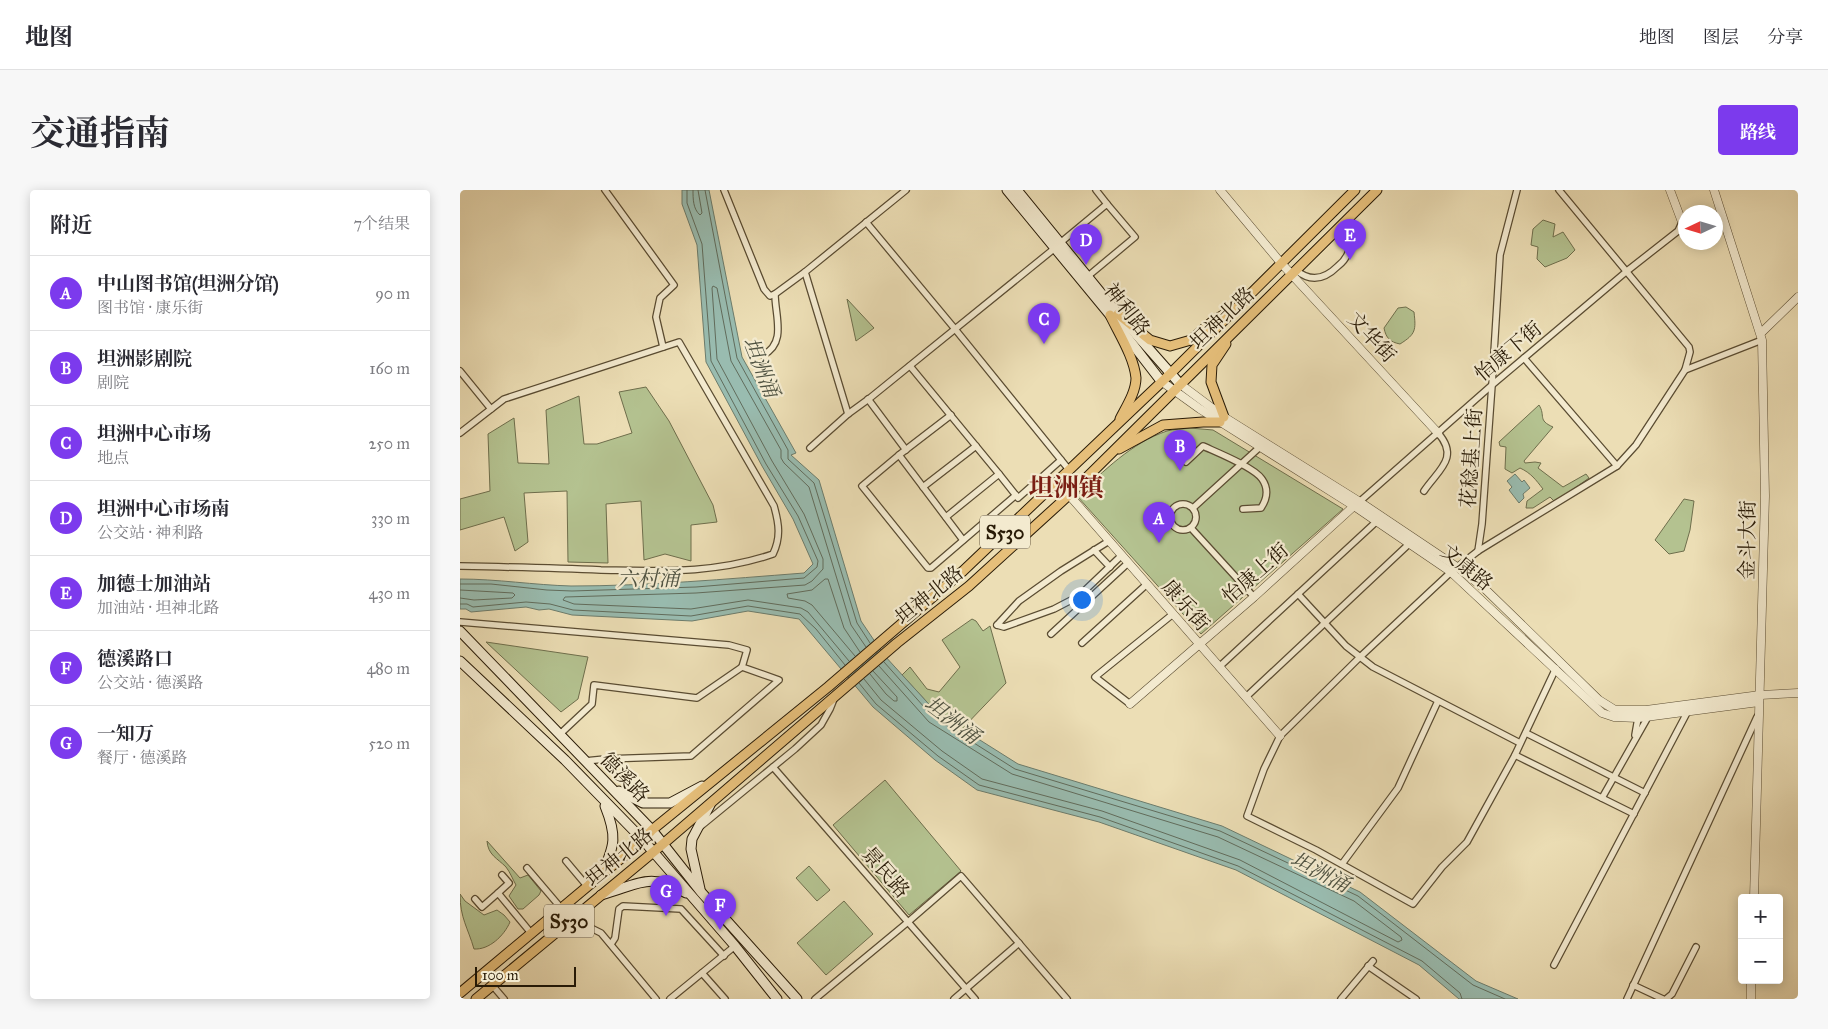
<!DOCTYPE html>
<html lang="zh">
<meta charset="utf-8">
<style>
:root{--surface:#fff;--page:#f7f7f7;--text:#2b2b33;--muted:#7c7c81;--line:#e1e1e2;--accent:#7c3aed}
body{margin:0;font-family:"IM FELL Great Primer","Noto Serif SC",serif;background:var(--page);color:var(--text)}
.controls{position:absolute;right:15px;bottom:15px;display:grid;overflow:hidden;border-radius:5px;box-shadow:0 2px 12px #0003}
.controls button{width:45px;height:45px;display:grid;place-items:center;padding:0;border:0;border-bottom:1px solid var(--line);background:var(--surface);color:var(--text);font:25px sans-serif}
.compass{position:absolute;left:1218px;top:15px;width:45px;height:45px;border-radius:50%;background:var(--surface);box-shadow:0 2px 12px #0003;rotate:266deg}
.scale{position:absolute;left:15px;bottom:12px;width:101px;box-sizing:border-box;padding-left:5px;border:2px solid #291b07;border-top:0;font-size:14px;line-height:18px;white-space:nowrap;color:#291b07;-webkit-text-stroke:4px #f3eacf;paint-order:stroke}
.you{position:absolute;left:621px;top:409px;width:18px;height:18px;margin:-12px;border:4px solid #fff;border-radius:50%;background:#1a73e8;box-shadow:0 0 0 8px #1a73e833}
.badge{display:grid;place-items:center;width:32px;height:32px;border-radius:50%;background:var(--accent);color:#fff;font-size:16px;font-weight:700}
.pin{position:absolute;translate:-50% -41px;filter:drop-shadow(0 1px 2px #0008)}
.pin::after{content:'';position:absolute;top:26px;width:18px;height:15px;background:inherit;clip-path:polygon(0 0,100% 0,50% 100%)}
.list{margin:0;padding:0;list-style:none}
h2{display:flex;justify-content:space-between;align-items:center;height:65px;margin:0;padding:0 20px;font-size:21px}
h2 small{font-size:16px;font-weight:400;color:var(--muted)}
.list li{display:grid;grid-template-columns:32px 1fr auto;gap:15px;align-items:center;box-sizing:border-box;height:75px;padding:0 20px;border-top:1px solid var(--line)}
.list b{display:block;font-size:19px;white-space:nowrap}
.list p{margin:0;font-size:16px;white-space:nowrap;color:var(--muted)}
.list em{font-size:16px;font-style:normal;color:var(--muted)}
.map{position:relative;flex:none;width:1338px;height:809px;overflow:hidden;border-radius:5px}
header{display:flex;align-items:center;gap:30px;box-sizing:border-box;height:70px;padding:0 25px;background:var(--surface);border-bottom:1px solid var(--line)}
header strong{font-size:24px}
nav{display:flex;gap:28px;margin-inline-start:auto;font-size:18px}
.intro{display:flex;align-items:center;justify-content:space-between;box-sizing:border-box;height:120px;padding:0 30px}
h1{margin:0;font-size:35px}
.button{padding:12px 22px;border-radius:5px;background:var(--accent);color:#fff;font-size:18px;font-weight:700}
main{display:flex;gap:30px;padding:0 30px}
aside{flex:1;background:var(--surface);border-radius:5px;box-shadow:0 2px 12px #0003}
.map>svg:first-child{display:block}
.green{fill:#b4c290;stroke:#6e6e4c}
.water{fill:#99bcb0;stroke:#6c7c6c}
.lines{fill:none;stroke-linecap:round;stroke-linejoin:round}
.shore{stroke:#616c5c;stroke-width:1}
.minor-casing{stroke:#5a4c32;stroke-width:8}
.tertiary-casing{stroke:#5a4c32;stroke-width:9}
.secondary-casing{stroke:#291b07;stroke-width:11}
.primary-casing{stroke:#291b07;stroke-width:11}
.minor{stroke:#f3eacf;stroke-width:5.5}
.tertiary{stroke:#f3eacf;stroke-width:8}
.secondary{stroke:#f3eacf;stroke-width:9}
.primary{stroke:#e6bf7a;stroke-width:9}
.labels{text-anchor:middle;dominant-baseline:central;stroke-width:4.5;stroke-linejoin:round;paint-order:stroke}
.shield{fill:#f3eacf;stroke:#665943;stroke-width:1}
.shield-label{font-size:19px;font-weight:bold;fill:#291b07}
.street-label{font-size:20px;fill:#291b07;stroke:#f3eacf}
.water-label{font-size:21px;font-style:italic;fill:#505342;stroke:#f3eacf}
.district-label{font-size:25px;font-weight:bold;fill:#7a1f14;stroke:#f3eacf}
</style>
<header>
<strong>地图</strong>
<nav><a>地图</a><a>图层</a><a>分享</a></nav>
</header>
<div class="intro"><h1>交通指南</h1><a class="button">路线</a></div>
<main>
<aside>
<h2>附近<small>7个结果</small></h2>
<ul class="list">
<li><span class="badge">A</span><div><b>中山图书馆(坦洲分馆)</b><p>图书馆 · 康乐街</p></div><em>90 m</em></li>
<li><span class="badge">B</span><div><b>坦洲影剧院</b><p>剧院</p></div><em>160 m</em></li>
<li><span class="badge">C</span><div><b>坦洲中心市场</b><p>地点</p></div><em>250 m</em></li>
<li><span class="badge">D</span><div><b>坦洲中心市场南</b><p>公交站 · 神利路</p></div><em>330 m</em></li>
<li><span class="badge">E</span><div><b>加德士加油站</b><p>加油站 · 坦神北路</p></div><em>430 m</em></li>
<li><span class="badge">F</span><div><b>德溪路口</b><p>公交站 · 德溪路</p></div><em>480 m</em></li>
<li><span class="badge">G</span><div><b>一知万</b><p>餐厅 · 德溪路</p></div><em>520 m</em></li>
</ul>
</aside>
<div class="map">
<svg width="1338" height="809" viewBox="0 0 1338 809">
<rect width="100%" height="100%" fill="#ecdeb5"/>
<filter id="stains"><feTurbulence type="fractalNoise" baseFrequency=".004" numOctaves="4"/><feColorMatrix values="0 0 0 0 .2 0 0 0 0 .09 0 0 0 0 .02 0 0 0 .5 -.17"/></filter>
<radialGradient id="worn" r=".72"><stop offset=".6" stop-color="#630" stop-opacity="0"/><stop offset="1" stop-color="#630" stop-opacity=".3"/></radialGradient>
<!-- green -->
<g class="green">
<polygon points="1083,30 1095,34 1093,47 1103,42 1115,60 1107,68 1085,77 1077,69 1078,57 1071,55 1073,39"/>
<polygon points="387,109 414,138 396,151"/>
<path d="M 946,117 L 954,122 C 956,140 956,144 940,154 C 930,152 926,148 924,138 L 938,118 Z"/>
<polygon points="186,197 209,231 253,315 257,332 231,335 231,371 205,364 184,370 181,311 146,314 148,373 108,372 107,301 64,303 68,352 55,361 44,327 0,340 0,309 30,301 28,244 54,228 58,273 89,274 86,220 119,206 124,254 137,254 172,243 159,202"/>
<path d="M 1079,215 C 1086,226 1077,230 1093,237 L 1064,271 L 1065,273 L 1075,272 L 1081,273 L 1078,278 L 1103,297 L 1126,284 L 1129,288 L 1101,308 L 1094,311 L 1090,307 L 1073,318 L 1066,318 L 1067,311 L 1083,299 C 1076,290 1071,283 1060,278 L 1052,283 L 1045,279 L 1046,257 L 1040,256 L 1039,252 Z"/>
<path d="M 730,238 L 753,240 L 883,319 L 741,444 L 617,306 C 644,281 671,253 707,241 C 714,239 723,239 730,238 Z"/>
<polygon points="1224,309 1234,311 1230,340 1224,361 1209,364 1195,350"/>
<polygon points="512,429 516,431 523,441 530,436 546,493 502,539 477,523 442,485 450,477 467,499 479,502 500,477 482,450"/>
<polygon points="26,452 128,467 118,509 101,522"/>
<polygon points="425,590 501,681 449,725 373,635"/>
<path d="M 27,651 L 60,688 L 68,685 L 81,701 L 79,705 L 63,719 L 58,719 L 49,706 L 56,695 C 53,690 50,682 46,677 C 37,668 28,665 27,651 Z"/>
<polygon points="349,676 370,700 357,711 336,688"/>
<path d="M 0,704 L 5,711 L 24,725 L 37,720 L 44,725 L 50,732 C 44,746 29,760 14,759 C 8,738 0,728 0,704 Z"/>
<polygon points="384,711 413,744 366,785 337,753"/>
</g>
<!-- water -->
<g class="water">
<path d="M 222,0 L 249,0 L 282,167 L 336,263 L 331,265 L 359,290 L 401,431 L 424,465 L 477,523 L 558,574 L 762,636 L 900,702 L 1016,791 L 1058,809 L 999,809 L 959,775 L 776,680 L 639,632 L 517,600 L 475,570 L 413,517 L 339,429 L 288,421 L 232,431 L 112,425 L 89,419 L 79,420 L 66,417 L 11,422 L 6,419 L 0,419 L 0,389 C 37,389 74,395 111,396 C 188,396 266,389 344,383 L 353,374 L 333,329 L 302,276 L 246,172 L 237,55 L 222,14 Z"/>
<polygon points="1055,284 1062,292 1064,290 1070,298 1063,304 1064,308 1059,313 1049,300 1052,297 1047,291"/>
</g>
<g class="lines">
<!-- shore -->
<g class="shore">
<path d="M 233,0 C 233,9 233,19 240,25 L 242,23 L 238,0"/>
<polyline points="245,0 277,168 328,260 328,269 354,293 397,433 410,453"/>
<polyline points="0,394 31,394 87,400 112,401 236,397 344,388 357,377 358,371 338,326 306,274 251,171 242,54 227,13 227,0"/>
<polyline points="0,400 53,403 55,405 52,408 14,410 0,408"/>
<polyline points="0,414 7,414 13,417 66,412 90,414 113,420 231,426 288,416 340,424 356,439 385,475"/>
<polyline points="395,466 352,415 345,411 328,408 327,404 352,400 365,389 368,389 384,438 400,462"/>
<polyline points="389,471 348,422 341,418 288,410 231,419 114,414 103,410 105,407 236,403 345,395 352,391 363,379 363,369 344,324 312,271 257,169 252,98 253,96 257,98 271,171 321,260 321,268 324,273 349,297 391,435 406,457"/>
<polyline points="424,472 473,527 555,579 760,641 898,706 1013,795 1045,809"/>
<polyline points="410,484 426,504 434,511 437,511 437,507 413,481"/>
<polyline points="404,489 421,510 482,561 522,589 642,621 780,670 938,752 942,750 941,747 894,711 758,647 552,584 469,532 419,476"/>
<polyline points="399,493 416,514 478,566 519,595 640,627 778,676 962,771 1000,803 1002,809"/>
</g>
<!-- minor casing -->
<g class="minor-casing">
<g id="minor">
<polyline points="145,0 214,95 200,108 196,127 203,157"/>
<polyline points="264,0 304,99 310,106 315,104"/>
<polyline points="636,0 647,14"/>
<polyline points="1099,0 1229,157 1230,162 1225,180"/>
<polyline points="406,32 495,139 610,281"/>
<polyline points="600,53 647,14 675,47 627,87"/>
<path d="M 836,80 C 851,93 865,89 878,76 C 882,73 886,68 888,63 C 892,53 889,42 885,32"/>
<path d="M 303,165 C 327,153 315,126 315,104 L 345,82"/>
<polyline points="1064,168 1157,276"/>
<polyline points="450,176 539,284"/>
<polyline points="0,181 31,219"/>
<polyline points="408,209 446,260"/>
<polyline points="388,224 345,82 446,0"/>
<polyline points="491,225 439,265 503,350"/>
<path d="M 0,243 L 44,209 L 219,152 L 314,316 C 319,334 321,347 313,364 C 255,384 201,381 141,380 C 94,378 47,377 0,376"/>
<polyline points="350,258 388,224 410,208 595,58"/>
<polyline points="439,265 402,296 468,378 471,378 556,305"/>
<path d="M 726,272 L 743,256 C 756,262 794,277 802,289 C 809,299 807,309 801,318 L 783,319"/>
<polyline points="463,297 516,256"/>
<path d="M 964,301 C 978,280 1000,268 978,243"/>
<polyline points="898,313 1032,195 1167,81 1218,41 1222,32"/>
<circle cx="723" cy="327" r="13"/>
<polyline points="733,318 801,256"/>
<polyline points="486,327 539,284 558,308 601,270"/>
<polyline points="731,338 794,407"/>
<polyline points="634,360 650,377"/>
<polyline points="1018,361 1022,334 1032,195 1040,65 1057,0"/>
<polyline points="838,404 886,456 913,477 1060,553"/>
<polyline points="0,432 269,455 287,460 282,477 319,490 231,566 145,569 125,571"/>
<polyline points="537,435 544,437 594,419 619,406 662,365"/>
<polyline points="537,435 559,411 601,381 649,351"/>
<polyline points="591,444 668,373"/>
<polyline points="622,453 687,394"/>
<polyline points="759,477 917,331"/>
<polyline points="1096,478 1055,565 1007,652 982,677 953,714 856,660 787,626 804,579 820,546 900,467 991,382 1018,361 1157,276 1176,255 1225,180 1302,150"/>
<polyline points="786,507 950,353"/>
<polyline points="670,514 635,487 713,424"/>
<polyline points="1066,543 1185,603"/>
<polyline points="99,545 132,514 134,495 237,508 282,477"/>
<polyline points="1175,545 1178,528"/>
<polyline points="1055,565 1174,624"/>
<polyline points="313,577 515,809"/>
<polyline points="1142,608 1188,527"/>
<polyline points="241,636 335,559 361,535 370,519 374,509"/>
<polyline points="106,671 127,696"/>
<polyline points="882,674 938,598 978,511"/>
<polyline points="67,678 101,718"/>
<polyline points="38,703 49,693 42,685"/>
<polyline points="15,709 22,717 38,703 71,743"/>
<polyline points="108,732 129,737 141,743 196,809"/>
<polyline points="151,754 155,748 159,719 163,716 221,719 264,766"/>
<polyline points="1094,775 1229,519"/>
<polyline points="908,776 956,809"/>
<polyline points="242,783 265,809"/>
<polyline points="32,795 44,809"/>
<polyline points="1173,795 1203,809"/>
<polyline points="210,809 275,756"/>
<polyline points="355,809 448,732 501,686 607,809"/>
<polyline points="494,809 559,753"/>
<polyline points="881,809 913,771"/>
<polyline points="1167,809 1297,527"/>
<polyline points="1206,809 1212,804 1236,757"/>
</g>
</g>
<!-- tertiary casing -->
<g class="tertiary-casing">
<g id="tertiary">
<polyline points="760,0 821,73 978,243"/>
<polyline points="1210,0 1222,32"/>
<polyline points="1254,0 1302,150 1305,306 1294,708"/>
<polyline points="1301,143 1338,107"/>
<polyline points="701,191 740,219 894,316 991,382 1142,523 1154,527 1178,528 1299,512"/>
<polyline points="720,194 764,227 900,312 997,377 1024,398 1139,510 1155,520 1186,520 1300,505 1338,503"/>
<polyline points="609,305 820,546"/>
<polyline points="670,514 794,407 894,316"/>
<polyline points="1291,809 1291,790"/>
</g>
</g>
<!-- secondary casing -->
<g class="secondary-casing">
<g id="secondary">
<polyline points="547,0 650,125 701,191"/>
<polyline points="557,0 658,124 720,194"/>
<polyline points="0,441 192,640 241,702 337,809"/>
<polyline points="0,471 105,570 183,650 275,756 317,809"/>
<polyline points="159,601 183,613 210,613 242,596"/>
<path d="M 142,684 C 155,655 157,646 145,616"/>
<polyline points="240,699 231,659 232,649 250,615"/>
<path d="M 141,705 C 178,695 189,681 226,703"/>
</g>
</g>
<!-- primary casing -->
<g class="primary-casing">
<g id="primary">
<polyline points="658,124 690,150 710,156 731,150 753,131 765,124"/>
<path d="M 650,125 C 659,144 674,167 676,188 C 676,202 666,217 660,229"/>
<polyline points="764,227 751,192 752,175 766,154"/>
<polyline points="659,259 703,235 743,232 760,232"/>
<polyline points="0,803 183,650 192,640 368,497 503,381 710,184 895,0"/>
<polyline points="16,809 203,654 437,453 509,396 609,305 917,0"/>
</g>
</g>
<!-- minor -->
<use href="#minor" class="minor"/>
<!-- tertiary -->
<use href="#tertiary" class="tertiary"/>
<!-- secondary -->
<use href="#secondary" class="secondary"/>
<!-- primary -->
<use href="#primary" class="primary"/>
</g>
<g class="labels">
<!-- shield labels -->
<g class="shield">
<rect x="520" y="325.5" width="50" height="33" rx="4"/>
<rect x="84" y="714.5" width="50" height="33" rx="4"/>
</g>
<g class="shield-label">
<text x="545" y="342">S530</text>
<text x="109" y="731">S530</text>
</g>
<!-- street labels -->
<g class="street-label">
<text transform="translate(667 119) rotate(52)">神利路</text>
<text transform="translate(762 128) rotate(-44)">坦神北路</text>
<text transform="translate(912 147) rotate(47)">文华街</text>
<text transform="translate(1048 161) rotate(-40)">怡康下街</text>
<text transform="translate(1011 268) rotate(-86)">花稔基上街</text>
<text transform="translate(1287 350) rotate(-89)">金斗大街</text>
<text transform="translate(1007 377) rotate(39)">文康路</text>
<text transform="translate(795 383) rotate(-41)">怡康上街</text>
<text transform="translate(469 405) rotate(-39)">坦神北路</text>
<text transform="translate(726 415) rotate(49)">康乐街</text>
<text transform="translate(165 587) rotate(46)">德溪路</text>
<text transform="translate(159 667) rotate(-39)">坦神北路</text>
<text transform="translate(426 682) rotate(49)">景民路</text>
</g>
<!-- water labels -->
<g class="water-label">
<text transform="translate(301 177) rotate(68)">坦洲涌</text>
<text transform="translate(188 389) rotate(-1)">六村涌</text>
<text transform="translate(492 530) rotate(37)">坦洲涌</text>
<text transform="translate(860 682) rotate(27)">坦洲涌</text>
</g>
<!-- district labels -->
<g class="district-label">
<text x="606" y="297">坦洲镇</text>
</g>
</g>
<rect width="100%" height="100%" filter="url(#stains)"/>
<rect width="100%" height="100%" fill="url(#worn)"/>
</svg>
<div class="controls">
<button>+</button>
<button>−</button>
</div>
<svg class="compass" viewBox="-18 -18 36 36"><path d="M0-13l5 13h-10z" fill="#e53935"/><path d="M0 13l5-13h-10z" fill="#7c7c81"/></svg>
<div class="scale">100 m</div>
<div class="you"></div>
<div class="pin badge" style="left:699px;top:353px">A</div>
<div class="pin badge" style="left:720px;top:281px">B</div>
<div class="pin badge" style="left:584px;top:154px">C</div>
<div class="pin badge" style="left:626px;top:75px">D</div>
<div class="pin badge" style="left:890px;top:70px">E</div>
<div class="pin badge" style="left:260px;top:740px">F</div>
<div class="pin badge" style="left:206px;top:726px">G</div>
</div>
</main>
